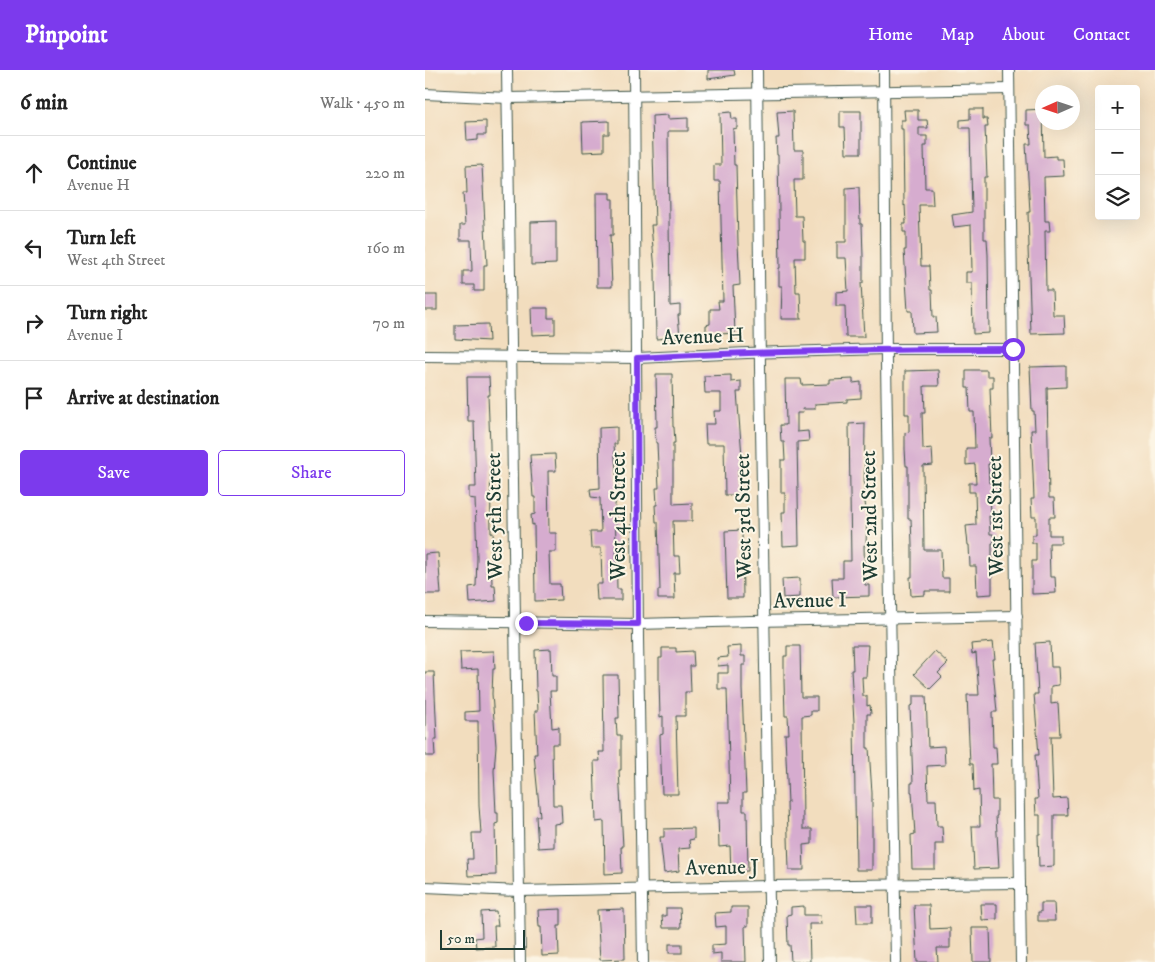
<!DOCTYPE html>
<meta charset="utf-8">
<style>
:root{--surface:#fff;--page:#f6f6f6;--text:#222;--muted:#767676;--line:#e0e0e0;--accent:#7c3aed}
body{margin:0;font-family:"IM FELL DW Pica",serif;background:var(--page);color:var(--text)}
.controls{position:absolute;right:15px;top:15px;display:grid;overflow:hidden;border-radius:5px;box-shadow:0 5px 20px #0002}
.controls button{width:45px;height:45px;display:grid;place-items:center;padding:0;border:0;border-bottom:1px solid var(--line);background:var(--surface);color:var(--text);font:25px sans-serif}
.compass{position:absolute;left:610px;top:15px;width:45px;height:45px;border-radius:50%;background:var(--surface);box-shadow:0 5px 20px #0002;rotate:267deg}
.scale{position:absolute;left:15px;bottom:12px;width:85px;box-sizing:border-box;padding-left:5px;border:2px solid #1f3d34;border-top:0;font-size:14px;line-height:18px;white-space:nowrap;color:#1f3d34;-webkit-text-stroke:4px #fcf5e5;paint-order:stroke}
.stop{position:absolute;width:15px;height:15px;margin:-11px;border:4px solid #7c3aed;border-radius:50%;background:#fff}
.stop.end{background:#7c3aed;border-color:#fff;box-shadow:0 1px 5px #0008}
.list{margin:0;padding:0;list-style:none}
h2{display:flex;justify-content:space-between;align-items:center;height:65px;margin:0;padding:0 20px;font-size:21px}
h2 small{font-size:16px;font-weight:400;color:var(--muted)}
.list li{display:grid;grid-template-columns:32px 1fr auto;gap:15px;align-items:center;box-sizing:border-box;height:75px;padding:0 20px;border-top:1px solid var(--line)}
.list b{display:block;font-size:19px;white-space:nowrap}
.list p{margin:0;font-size:16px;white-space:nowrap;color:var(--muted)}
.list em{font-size:16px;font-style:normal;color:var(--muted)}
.actions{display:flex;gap:10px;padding:15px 20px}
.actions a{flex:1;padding:11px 0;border:1px solid var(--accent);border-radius:5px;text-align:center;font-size:18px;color:var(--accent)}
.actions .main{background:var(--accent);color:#fff}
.icon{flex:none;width:28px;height:28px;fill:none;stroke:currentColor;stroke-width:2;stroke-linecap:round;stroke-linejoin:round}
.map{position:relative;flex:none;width:730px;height:892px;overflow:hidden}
header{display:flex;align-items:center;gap:30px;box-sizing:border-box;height:70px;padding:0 25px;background:var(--accent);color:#fff}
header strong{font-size:24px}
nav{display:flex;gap:28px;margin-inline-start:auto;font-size:18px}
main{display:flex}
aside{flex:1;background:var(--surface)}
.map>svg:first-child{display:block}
.building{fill:#d6accf}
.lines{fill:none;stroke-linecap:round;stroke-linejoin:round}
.minor-casing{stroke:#3f5549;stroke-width:12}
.minor{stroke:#fff;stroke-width:10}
.route{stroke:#7c3aed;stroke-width:6}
.labels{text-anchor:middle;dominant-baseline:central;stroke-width:4;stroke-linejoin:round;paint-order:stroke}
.street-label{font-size:21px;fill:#1f3d34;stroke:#fcf5e5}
</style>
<header>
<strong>Pinpoint</strong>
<nav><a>Home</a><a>Map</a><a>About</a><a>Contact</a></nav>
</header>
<main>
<aside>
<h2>6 min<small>Walk · 450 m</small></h2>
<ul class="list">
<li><svg class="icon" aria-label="ahead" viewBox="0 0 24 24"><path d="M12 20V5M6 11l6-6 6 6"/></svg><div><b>Continue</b><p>Avenue H</p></div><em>220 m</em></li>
<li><svg class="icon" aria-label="left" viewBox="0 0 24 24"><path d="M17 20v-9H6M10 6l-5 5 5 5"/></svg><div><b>Turn left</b><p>West 4th Street</p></div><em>160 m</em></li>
<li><svg class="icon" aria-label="right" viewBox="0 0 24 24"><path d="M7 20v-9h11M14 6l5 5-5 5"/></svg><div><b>Turn right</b><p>Avenue I</p></div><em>70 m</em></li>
<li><svg class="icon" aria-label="arrive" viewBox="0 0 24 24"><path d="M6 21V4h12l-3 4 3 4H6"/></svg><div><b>Arrive at destination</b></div></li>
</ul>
<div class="actions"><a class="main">Save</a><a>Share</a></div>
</aside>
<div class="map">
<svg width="730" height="892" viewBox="0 0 730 892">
<rect width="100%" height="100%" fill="#fcf5e5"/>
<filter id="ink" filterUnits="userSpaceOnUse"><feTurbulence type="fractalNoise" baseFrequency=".02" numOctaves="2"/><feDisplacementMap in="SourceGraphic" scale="10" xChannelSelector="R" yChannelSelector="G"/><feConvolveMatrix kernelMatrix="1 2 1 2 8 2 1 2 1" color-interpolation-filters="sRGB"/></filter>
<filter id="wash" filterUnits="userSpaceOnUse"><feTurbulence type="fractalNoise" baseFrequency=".0096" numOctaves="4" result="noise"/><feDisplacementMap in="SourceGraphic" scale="20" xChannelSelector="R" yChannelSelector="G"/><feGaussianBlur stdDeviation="1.12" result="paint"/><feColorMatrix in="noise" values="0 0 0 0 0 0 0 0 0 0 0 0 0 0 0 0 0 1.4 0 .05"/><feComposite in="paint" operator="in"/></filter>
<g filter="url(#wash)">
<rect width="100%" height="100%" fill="#f2ddbe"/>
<g id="blocks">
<!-- building -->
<g class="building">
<polygon points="283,0 309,0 310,5 283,9"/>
<polygon points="545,39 558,39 558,49 562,49 563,57 560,57 562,107 559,107 559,169 562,169 563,185 564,263 548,264 547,213 541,213 541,202 547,202 546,155 529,157 527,145 547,142 545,58 535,58 535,50 545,49"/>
<polygon points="618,39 619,87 631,86 631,89 638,89 639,106 619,107 620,151 624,151 625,161 620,161 621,220 627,220 628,245 639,245 640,263 606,264 603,177 604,177 603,142 605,142 601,74 606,74 605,55 601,55 601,40"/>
<polygon points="479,40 493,40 493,50 502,50 503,58 494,58 494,66 502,66 502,76 499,76 500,118 507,118 508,135 494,135 496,196 504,196 505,220 507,220 508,247 511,247 512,262 488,263 487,241 483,241 479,180 481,180 481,162 478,162 478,154 481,154 480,135 479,136 478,59 476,59 476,50 480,50"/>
<polygon points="368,41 369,80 378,80 378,110 369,110 370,146 377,146 378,171 380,171 380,188 370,188 371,222 375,222 376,249 356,249 357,216 354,216 354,198 355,198 353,85 352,85 351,68 354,68 352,42"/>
<polygon points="415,41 436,41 436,83 421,83 420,57 415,57"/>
<polygon points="306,42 307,49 312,49 312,58 308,59 309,95 311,95 313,173 315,215 308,216 310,263 281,265 281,255 285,254 285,239 294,239 293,231 298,231 295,111 289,111 289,95 296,95 295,43"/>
<polygon points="243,45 243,49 263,48 263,61 243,61 245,236 255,235 255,245 253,245 255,267 231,269 230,201 226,155 230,155 227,46"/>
<polygon points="61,51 61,65 53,65 53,70 42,71 41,52"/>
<polygon points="184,51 184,64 179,64 179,81 158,82 157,52"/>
<polygon points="57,95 62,195 59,195 59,221 49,221 49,215 38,215 38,201 47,201 46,170 35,170 35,155 40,155 38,123 42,123 41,96"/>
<polygon points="434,117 435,154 437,154 438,187 438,213 436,213 439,267 421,267 420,236 411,236 411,222 423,221 421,188 412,188 412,172 421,172 421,118"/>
<polygon points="171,123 185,123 185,129 188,129 188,165 185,165 187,217 172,217"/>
<polygon points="131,151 131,194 106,195 106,152"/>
<rect x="0" y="225" width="12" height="15"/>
<polygon points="106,238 123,238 123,248 130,248 130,264 107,265"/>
<polygon points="63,254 64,271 30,269 30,255"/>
<polygon points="641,296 641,317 622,318 624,428 629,428 630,447 624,447 624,465 636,465 636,473 624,473 625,507 630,507 631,523 607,524 607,491 611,491 611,473 607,473 607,465 611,465 611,447 607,447 606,429 609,429 608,404 606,360 610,360 609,341 607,341 605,297"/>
<polygon points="513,300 514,316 499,316 500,343 497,343 498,379 507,378 508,395 498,396 499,480 516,480 517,508 524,508 524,521 500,521 500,525 486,526 485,507 487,507 487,474 486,449 483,449 483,396 481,396 480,379 480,363 484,362 484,344 480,344 480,301"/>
<polygon points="541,300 562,300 562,306 568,306 568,318 565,318 567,368 564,368 565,394 563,394 564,413 567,413 568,421 565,421 566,446 564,446 565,464 568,464 569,473 567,473 567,524 552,525 551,496 545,496 544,475 543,475 541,456 551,455 550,422 544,422 544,413 551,413 550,394 541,395 541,378 550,378 549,342 545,342 544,318 541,318"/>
<polygon points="231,304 247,304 248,357 249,357 250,373 248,373 248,434 267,433 267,451 248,451 249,486 254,486 255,503 249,503 250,529 233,529 233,520 235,520 233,452 231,452 230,435 232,435 231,418 234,418 232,373 231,373 230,357 232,357"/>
<polygon points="306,305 306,312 316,311 316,322 312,322 318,399 313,399 314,425 300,425 299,374 281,374 280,354 290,354 289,341 296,341 296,323 280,323 279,306"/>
<polygon points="42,307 64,307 65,325 63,325 65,375 66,463 68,463 69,479 66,479 67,515 70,515 71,531 45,533 44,517 51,516 52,488 50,429 44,428 44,417 51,417 50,385 49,351 43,351"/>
<polygon points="360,309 376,309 377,315 405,314 405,310 428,309 428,313 436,312 436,328 422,329 422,332 390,334 390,339 377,339 378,343 372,343 372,362 383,361 384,371 372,372 374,475 358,476 357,442 360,442 360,423 356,423 356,390 360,390 359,372 356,372 355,355 361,355"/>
<polygon points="440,353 439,432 440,432 442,447 441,475 439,475 440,515 444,515 444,526 408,527 407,508 418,508 418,491 426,491 424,354"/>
<polygon points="192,357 192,374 189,374 193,427 190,427 191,478 192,519 196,519 196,530 172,530 171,514 177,514 176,478 166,478 165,462 176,462 175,428 166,427 165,419 175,418 174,358"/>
<polygon points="130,384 131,401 123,401 124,463 131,463 131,482 124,482 125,514 135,514 136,530 110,531 109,454 107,455 106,445 110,444 110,427 108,427 105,385"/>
<polygon points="317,460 318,528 302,528 300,461"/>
<polygon points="13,483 16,524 0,524 0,484"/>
<polygon points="375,508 375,527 358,528 357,509"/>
<polygon points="568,572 570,589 567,589 572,642 567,642 568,677 571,677 572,694 566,694 567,730 572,730 572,746 571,746 574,798 549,799 547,756 555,756 554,720 549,721 548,694 545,694 542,625 554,625 551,583 547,584 546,574"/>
<polygon points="625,572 626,597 633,597 634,615 626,616 626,634 633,633 635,666 626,666 628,729 642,728 643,745 629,745 629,796 614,797 613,764 615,764 615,745 611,745 610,729 613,729 610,685 614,685 609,624 613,624 610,573"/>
<polygon points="427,575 443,575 441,607 437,607 438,626 442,626 442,636 445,635 446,644 442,644 442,678 444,678 447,723 447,800 431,800 429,652 426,600 428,600"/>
<polygon points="316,576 316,586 320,586 320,595 317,595 317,619 321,723 318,723 318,741 322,741 323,801 306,802 305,776 294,777 293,743 293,732 305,732 302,619 293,619 293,603 303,603 303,595 293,596 292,588 303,587 302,577"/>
<polygon points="362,576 375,576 376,627 392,627 392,641 386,641 386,645 377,646 378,759 387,759 387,774 378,775 379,800 364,800 362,733 363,733 360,664 364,664 363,646 360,646 359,611 359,586 362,586"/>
<polygon points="237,578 251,578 251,582 268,581 269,596 265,596 266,622 260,622 260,646 251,646 253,724 237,724 235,665 238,664 238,646 235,647 234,610 234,588 237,588"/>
<polygon points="126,579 127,606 131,606 131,621 125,621 127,658 134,657 134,674 127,674 128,735 136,735 137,753 129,754 129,777 113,778 111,746 115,746 109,684 112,684 110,641 113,641 112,621 111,621 110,580"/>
<polygon points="69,581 70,599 68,599 67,624 71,676 69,701 71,743 73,743 73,753 70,754 71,805 43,806 42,789 48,789 47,763 56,763 54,736 53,651 40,651 40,642 54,641 53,599 36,600 35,582"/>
<polygon points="510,581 523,593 513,603 517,607 505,619 489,604"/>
<polygon points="0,602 9,602 12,669 9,669 10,686 0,686"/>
<polygon points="178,605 193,605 194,648 191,648 192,665 196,665 196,700 194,700 198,777 196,777 197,803 180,804 179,751 171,752 169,691 175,691 174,682 179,682"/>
<polygon points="488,626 501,626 503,677 519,676 520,695 502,696 503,730 511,730 512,756 517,756 518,774 510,774 510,799 487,799 486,765 490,764 487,722 486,722 486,713 488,713 485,636 488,635"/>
<polygon points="269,758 269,769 264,770 265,778 253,779 254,801 239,803 235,767 239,767 239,759"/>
<polygon points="616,833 629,833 630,851 613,851 613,842 616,842"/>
<polygon points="556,834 572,834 572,849 557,850"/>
<polygon points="431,835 447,835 447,853 432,853"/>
<polygon points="489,835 504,835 505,859 525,858 525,878 512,878 513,892 492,892"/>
<polygon points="379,836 379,845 396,845 397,854 384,854 385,892 366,892 365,875 363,875 362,845 366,844 366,837"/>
<polygon points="306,837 323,837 323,856 320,856 321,892 296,892 296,883 287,884 287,875 301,874 301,856 291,857 290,843 306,842"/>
<polygon points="241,838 255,838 256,858 238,858 237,846 241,846"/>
<polygon points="136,839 136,856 133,856 134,885 117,886 116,857 114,857 113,840"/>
<polygon points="199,839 200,889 175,890 172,840"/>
<polygon points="71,841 73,856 69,856 70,877 51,878 50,868 57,867 56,842"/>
<polygon points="547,858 565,858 566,892 548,892"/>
<rect x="244" y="874" width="13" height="9"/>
</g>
</g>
</g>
<g filter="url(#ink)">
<use href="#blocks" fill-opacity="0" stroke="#3f5549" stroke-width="1"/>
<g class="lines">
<!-- minor casing -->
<g class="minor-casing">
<g id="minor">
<polyline points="82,0 95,892"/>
<polyline points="209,0 213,568 218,892"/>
<polyline points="332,0 335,298 345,892"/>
<polyline points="459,0 461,294 471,892"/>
<polyline points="584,0 596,892"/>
<polyline points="0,24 83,28 584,19"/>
<polyline points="0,286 212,288 322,283 461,279 588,279"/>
<polyline points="0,551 213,554 326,551 592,546"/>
<polyline points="0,817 94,821 344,816 595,813"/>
</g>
</g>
<!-- minor -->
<use href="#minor" class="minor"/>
</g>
</g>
<g class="lines" filter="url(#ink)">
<!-- route -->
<path class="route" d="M 101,553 L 213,554 L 212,288 C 337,281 462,279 588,279"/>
</g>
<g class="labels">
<!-- street labels -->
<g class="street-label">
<text transform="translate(278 267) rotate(-2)">Avenue H</text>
<text transform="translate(70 446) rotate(-91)">West 5th Street</text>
<text transform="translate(194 446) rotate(-90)">West 4th Street</text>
<text transform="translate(319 446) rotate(-91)">West 3rd Street</text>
<text transform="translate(445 446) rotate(-91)">West 2nd Street</text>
<text transform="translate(571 446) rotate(-91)">West 1st Street</text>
<text transform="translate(385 531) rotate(-1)">Avenue I</text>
<text transform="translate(297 798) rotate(-1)">Avenue J</text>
</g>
</g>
</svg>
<div class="controls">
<button>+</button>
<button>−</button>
<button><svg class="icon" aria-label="layers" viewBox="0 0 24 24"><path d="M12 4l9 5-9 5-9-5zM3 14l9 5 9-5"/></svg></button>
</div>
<svg class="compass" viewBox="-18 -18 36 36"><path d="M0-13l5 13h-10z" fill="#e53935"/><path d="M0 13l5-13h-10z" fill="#767676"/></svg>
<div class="scale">50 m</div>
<div class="stop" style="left:588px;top:279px"></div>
<div class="stop end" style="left:101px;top:553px"></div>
</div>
</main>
